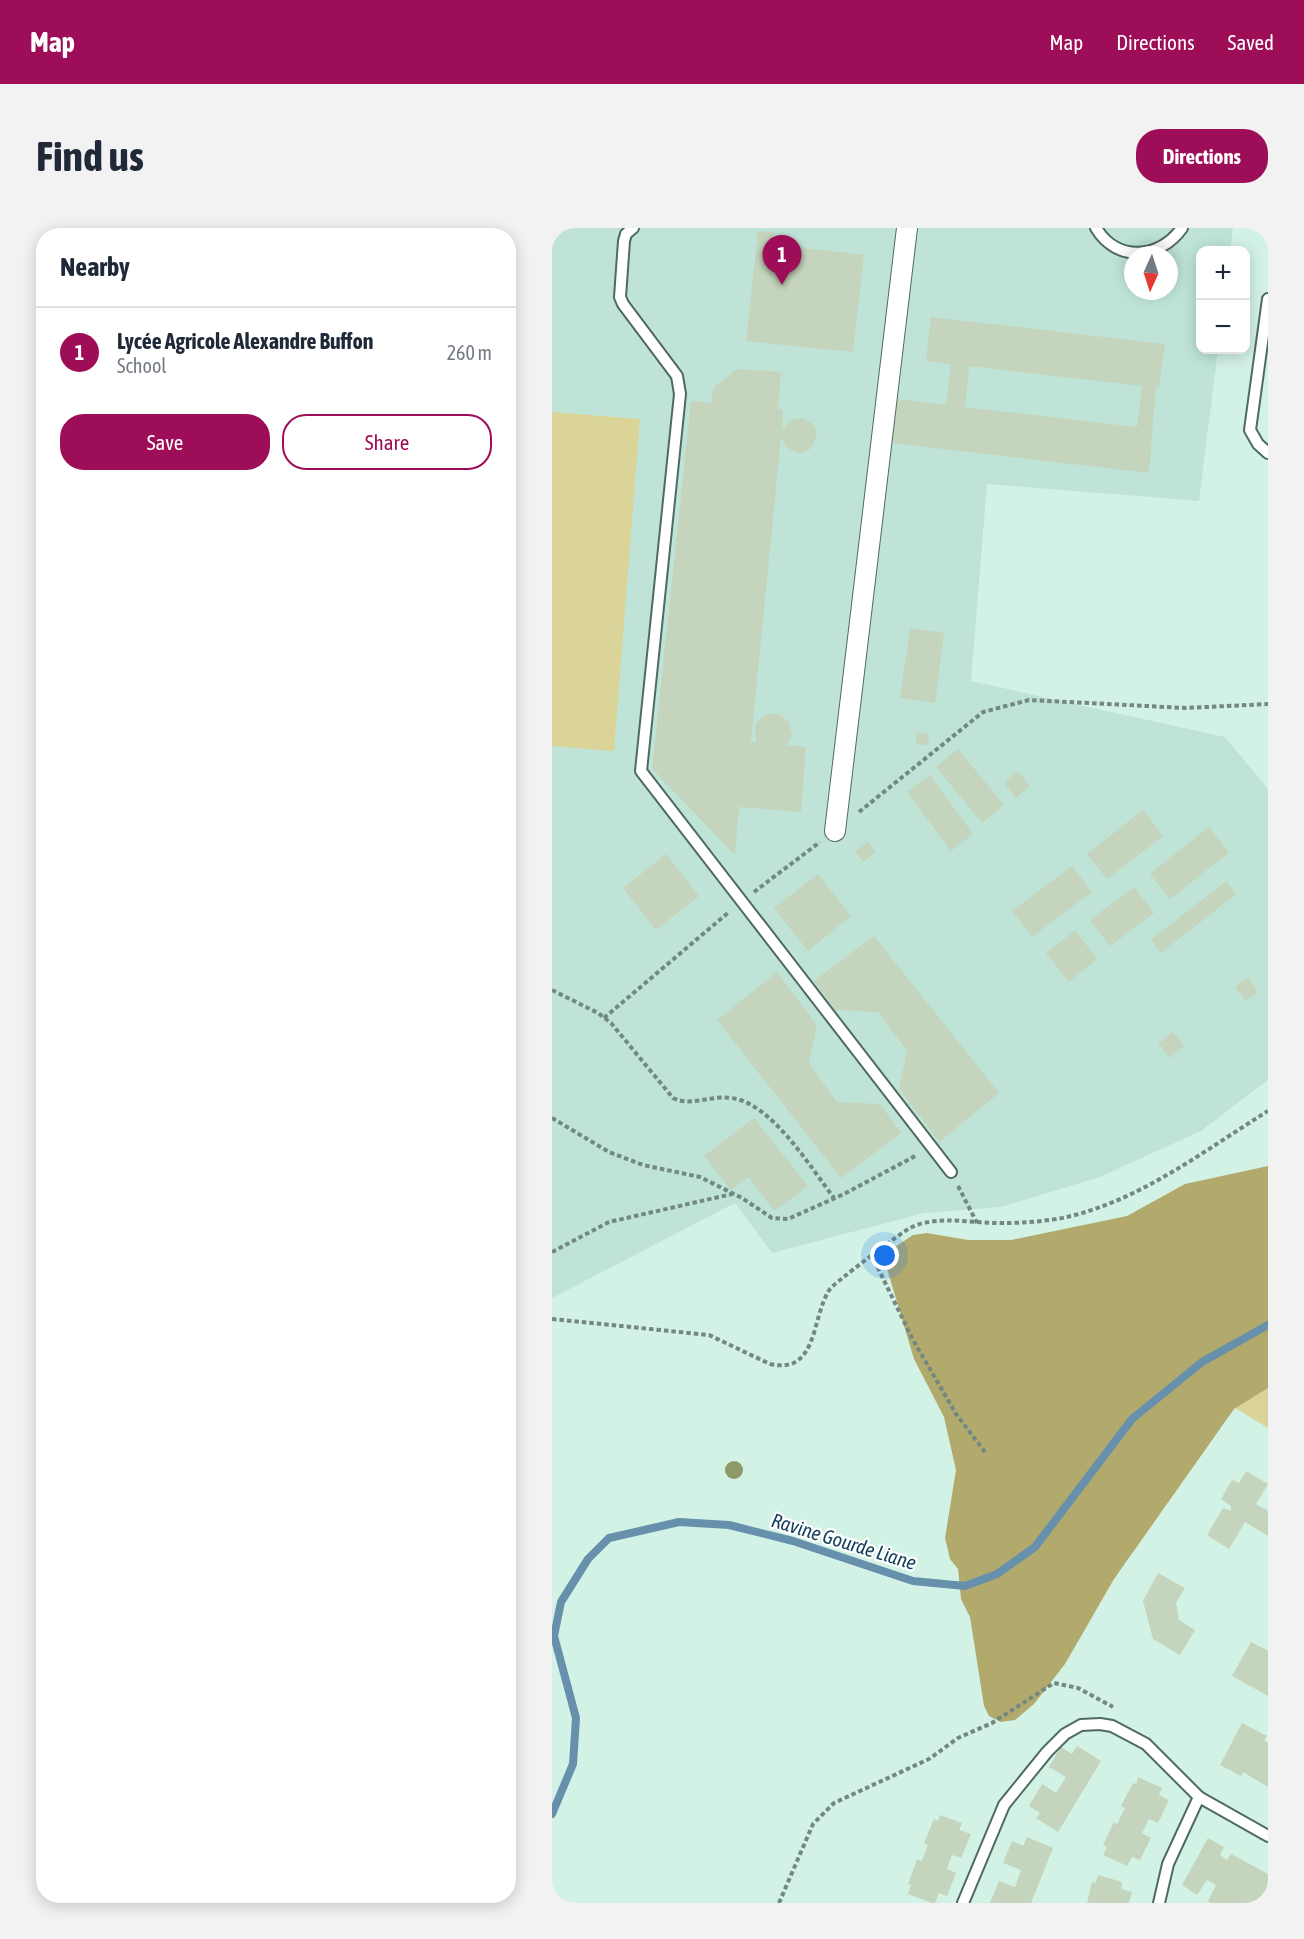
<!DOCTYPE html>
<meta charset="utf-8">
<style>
:root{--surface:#fff;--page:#f2f2f3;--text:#1f2937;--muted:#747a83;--line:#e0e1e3;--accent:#9e0e58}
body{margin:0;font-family:"Asap Condensed",sans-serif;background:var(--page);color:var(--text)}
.controls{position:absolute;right:18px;top:18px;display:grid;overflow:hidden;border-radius:12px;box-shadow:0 3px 15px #0003}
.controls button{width:54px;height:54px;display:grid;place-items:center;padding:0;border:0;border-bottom:2px solid var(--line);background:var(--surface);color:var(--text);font:30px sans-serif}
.compass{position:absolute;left:572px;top:18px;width:54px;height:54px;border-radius:50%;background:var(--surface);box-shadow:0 3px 15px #0003;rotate:183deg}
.you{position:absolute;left:333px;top:1028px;width:21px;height:21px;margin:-15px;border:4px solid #fff;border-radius:50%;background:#1a73e8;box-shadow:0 0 0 9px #1a73e833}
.badge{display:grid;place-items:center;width:39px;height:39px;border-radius:50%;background:var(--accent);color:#fff;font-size:20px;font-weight:700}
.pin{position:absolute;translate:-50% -50px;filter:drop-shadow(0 2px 3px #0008)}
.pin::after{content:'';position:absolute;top:32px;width:21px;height:18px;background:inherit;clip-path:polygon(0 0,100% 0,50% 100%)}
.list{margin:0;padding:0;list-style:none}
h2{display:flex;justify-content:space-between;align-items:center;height:78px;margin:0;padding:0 24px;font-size:26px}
h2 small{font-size:20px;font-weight:400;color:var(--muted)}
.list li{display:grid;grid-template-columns:39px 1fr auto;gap:18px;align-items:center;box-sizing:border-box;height:90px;padding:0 24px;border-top:2px solid var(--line)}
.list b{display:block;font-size:22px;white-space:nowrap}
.list p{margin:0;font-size:20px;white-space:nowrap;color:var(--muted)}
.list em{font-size:20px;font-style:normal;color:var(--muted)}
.actions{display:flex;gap:12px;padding:18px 24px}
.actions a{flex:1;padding:14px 0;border:2px solid var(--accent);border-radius:24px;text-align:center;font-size:21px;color:var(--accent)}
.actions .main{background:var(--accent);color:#fff}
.map{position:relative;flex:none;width:716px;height:1675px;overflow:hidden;border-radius:24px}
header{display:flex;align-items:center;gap:36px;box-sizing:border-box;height:84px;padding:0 30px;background:var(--accent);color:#fff}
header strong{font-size:28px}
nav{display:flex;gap:33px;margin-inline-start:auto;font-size:21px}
.intro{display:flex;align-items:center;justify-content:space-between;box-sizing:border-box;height:144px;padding:0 36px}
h1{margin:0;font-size:42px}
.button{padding:15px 27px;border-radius:24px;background:var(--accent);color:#fff;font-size:21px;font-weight:700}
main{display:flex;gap:36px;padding:0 36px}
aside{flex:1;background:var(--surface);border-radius:24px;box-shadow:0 3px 15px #0003}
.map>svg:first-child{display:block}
.built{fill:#bfe4d7;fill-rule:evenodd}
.green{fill:#dbd499}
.forest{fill:#b2aa6d}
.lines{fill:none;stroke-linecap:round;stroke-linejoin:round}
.stream{stroke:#6690ab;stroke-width:8}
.building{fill:#c4d4bd;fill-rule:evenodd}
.lane-casing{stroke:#4f6a61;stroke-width:14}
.street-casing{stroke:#4f6a61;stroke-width:22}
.path{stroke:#738880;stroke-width:4;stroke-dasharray:4.5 3;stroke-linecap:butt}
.lane{stroke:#fff;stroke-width:10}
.street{stroke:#fff;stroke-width:20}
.tree{fill:#8f9868}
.labels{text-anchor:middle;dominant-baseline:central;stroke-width:4.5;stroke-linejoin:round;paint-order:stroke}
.water-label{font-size:20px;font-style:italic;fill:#16415c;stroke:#fff}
</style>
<header>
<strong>Map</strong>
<nav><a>Map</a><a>Directions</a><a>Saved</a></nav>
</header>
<div class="intro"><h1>Find us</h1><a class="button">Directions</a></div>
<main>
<aside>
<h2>Nearby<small></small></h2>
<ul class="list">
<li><span class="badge">1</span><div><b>Lycée Agricole Alexandre Buffon</b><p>School</p></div><em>260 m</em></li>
</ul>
<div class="actions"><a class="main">Save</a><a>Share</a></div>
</aside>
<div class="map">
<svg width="716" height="1675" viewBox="0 0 716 1675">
<rect width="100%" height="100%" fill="#d3f2e6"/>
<!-- built -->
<path class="built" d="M 0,0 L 681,0 L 678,22 L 648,22 L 648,122 L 666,122 L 647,273 L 435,256 L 419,453 L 673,509 L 716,561 L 716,852 L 649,903 L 548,949 L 449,979 L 372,985 L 220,1025 L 183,975 L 0,1070 ZM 581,27 L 617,27 L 617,63 L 581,63 Z"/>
<!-- green -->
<g class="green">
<polygon points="0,184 88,191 62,523 0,518"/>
<polygon points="716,1160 716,1200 683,1180"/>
</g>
<!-- forest -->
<polygon class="forest" points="716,938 716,1160 682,1181 562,1351 513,1436 482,1476 463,1492 449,1494 437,1488 432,1478 418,1389 409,1371 406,1341 398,1331 393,1310 404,1242 392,1189 362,1131 333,1034 337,1023 361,1007 375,1005 416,1012 459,1012 575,988 633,956"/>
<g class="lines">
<!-- stream -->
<polyline class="stream" points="0,1586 21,1536 24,1490 2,1408 9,1374 36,1331 57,1310 127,1294 177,1297 241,1313 361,1353 413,1358 445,1346 483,1319 580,1191 650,1134 716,1097"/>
</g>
<!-- building -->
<g class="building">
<polygon points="206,3 222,4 221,16 312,27 301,124 194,113"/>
<path d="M 379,89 L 613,116 L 607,160 L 604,159 L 597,245 L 332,214 L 337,170 L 394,177 L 399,136 L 374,133 ZM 417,138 L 590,158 L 585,199 L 413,179 Z"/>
<polygon points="185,141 229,144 226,181 231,182 230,203 238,192 251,190 262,197 265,209 258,221 248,225 235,220 229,209 199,513 204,514 203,496 214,486 227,486 237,494 240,508 235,517 254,519 249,584 187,579 183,627 100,541 139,173 159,175 161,160"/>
<polygon points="358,400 392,405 383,475 348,470"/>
<polygon points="365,504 377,506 376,517 364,516"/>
<polygon points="406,521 452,577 430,595 384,539"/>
<polygon points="466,543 478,558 464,570 452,555"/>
<polygon points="378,547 421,606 399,623 355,564"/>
<polygon points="591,582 611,608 555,651 535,626"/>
<polygon points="657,599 677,625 618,671 598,646"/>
<polygon points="316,613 324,624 311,634 303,623"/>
<polygon points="114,626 147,668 104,702 71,660"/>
<polygon points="520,638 540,664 480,709 460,683"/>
<polygon points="266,646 299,688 256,723 222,680"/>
<polygon points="674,653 684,666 609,725 599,712"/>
<polygon points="582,659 602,685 558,718 538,692"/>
<polygon points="523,702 545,731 517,754 494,725"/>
<polygon points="322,708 447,865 387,914 347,860 355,823 326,784 283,782 262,753"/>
<polygon points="225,744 265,797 257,835 285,874 328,876 349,905 289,950 165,792"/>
<polygon points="696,749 706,764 694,773 683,759"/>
<polygon points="621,804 632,818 618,830 606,815"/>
<polygon points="202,890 256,958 223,983 196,949 179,962 152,928"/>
<polygon points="694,1243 716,1256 704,1276 716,1283 716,1308 693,1294 677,1321 655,1307 671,1280 679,1283 679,1278 669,1271 680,1252 687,1255"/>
<polygon points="606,1345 633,1360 624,1375 627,1392 643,1402 628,1427 601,1411 591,1373"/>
<polygon points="699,1414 716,1423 716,1468 680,1448"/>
<polygon points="690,1495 715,1508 712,1512 716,1515 716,1559 691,1544 689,1548 668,1537"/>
<polygon points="525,1518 549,1533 506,1604 484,1590 488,1585 477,1578 490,1556 504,1565 514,1549 497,1539 509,1519 520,1526"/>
<polygon points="586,1549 610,1560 607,1567 617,1572 606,1595 597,1591 590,1605 599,1610 588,1632 580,1629 575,1638 551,1627 555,1619 551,1617 562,1594 565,1596 573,1580 569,1578 581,1555 584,1556"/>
<polygon points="388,1587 410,1595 407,1602 419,1606 409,1630 400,1627 395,1641 404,1645 395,1668 387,1665 383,1675 380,1675 356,1666 359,1657 356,1656 365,1631 370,1633 376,1617 372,1615 382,1591 386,1593"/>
<polygon points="475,1609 501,1620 479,1675 438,1675 447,1653 463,1659 469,1642 451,1635 460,1613 471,1618"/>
<polygon points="656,1610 672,1619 668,1627 675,1632 679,1626 716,1646 716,1675 659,1675 656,1673 664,1657 655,1652 645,1667 630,1657"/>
<polygon points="546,1647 570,1654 569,1661 580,1664 577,1675 535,1675 540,1654 544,1655"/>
</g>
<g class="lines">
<!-- lane casing -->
<g class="lane-casing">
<g id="lane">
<polyline points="81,0 74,6 72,13 68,69 71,76 125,148 128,166 89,543 399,944"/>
<path d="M 544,0 C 565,35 608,31 630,0"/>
<polyline points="716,71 698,202 706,216 716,225"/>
<polyline points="411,1675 452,1577 495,1524 513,1506 529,1497 548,1496 560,1498 594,1516 647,1569 716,1608"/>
<polyline points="607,1675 616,1636 647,1569"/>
</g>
</g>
<!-- street casing -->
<g class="street-casing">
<polyline id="street" points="283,603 355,0"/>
</g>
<!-- path -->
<g class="path">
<polyline points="307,584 431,484 477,472 634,480 716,476"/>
<polyline points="202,664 268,614"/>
<path d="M 0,762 L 46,785 L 59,795 L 121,870 C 140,879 158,867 179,870 C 219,874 259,940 282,970"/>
<polyline points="52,790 177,684"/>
<polyline points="0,890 57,924 91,937 148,949 190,970 220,990 236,991 292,966 365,927"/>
<polyline points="406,958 425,995"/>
<polyline points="0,1024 57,994 180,966"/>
<polyline points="327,1024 326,1040 360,1110 404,1186 433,1224"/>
<path d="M 0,1091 L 157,1107 L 218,1136 C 267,1147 259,1088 278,1061 C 282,1055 350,1004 358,1000 C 385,986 422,996 452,995 C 472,995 496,993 515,989 C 589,972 653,922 716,883"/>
<polyline points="227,1675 261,1596 282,1575 377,1531 406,1510 440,1495 502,1455 526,1460 561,1479"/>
</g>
<!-- lane -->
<use href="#lane" class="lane"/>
<!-- street -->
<use href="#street" class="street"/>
</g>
<!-- trees -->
<circle class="tree" cx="182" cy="1242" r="9"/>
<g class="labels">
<!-- water labels -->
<g class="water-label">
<text transform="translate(292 1313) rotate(17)">Ravine Gourde Liane</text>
</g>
</g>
</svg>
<div class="controls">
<button>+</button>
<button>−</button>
</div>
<svg class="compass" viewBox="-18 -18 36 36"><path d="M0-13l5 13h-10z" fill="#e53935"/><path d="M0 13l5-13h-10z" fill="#747a83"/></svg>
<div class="you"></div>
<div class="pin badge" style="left:230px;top:57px">1</div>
</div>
</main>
